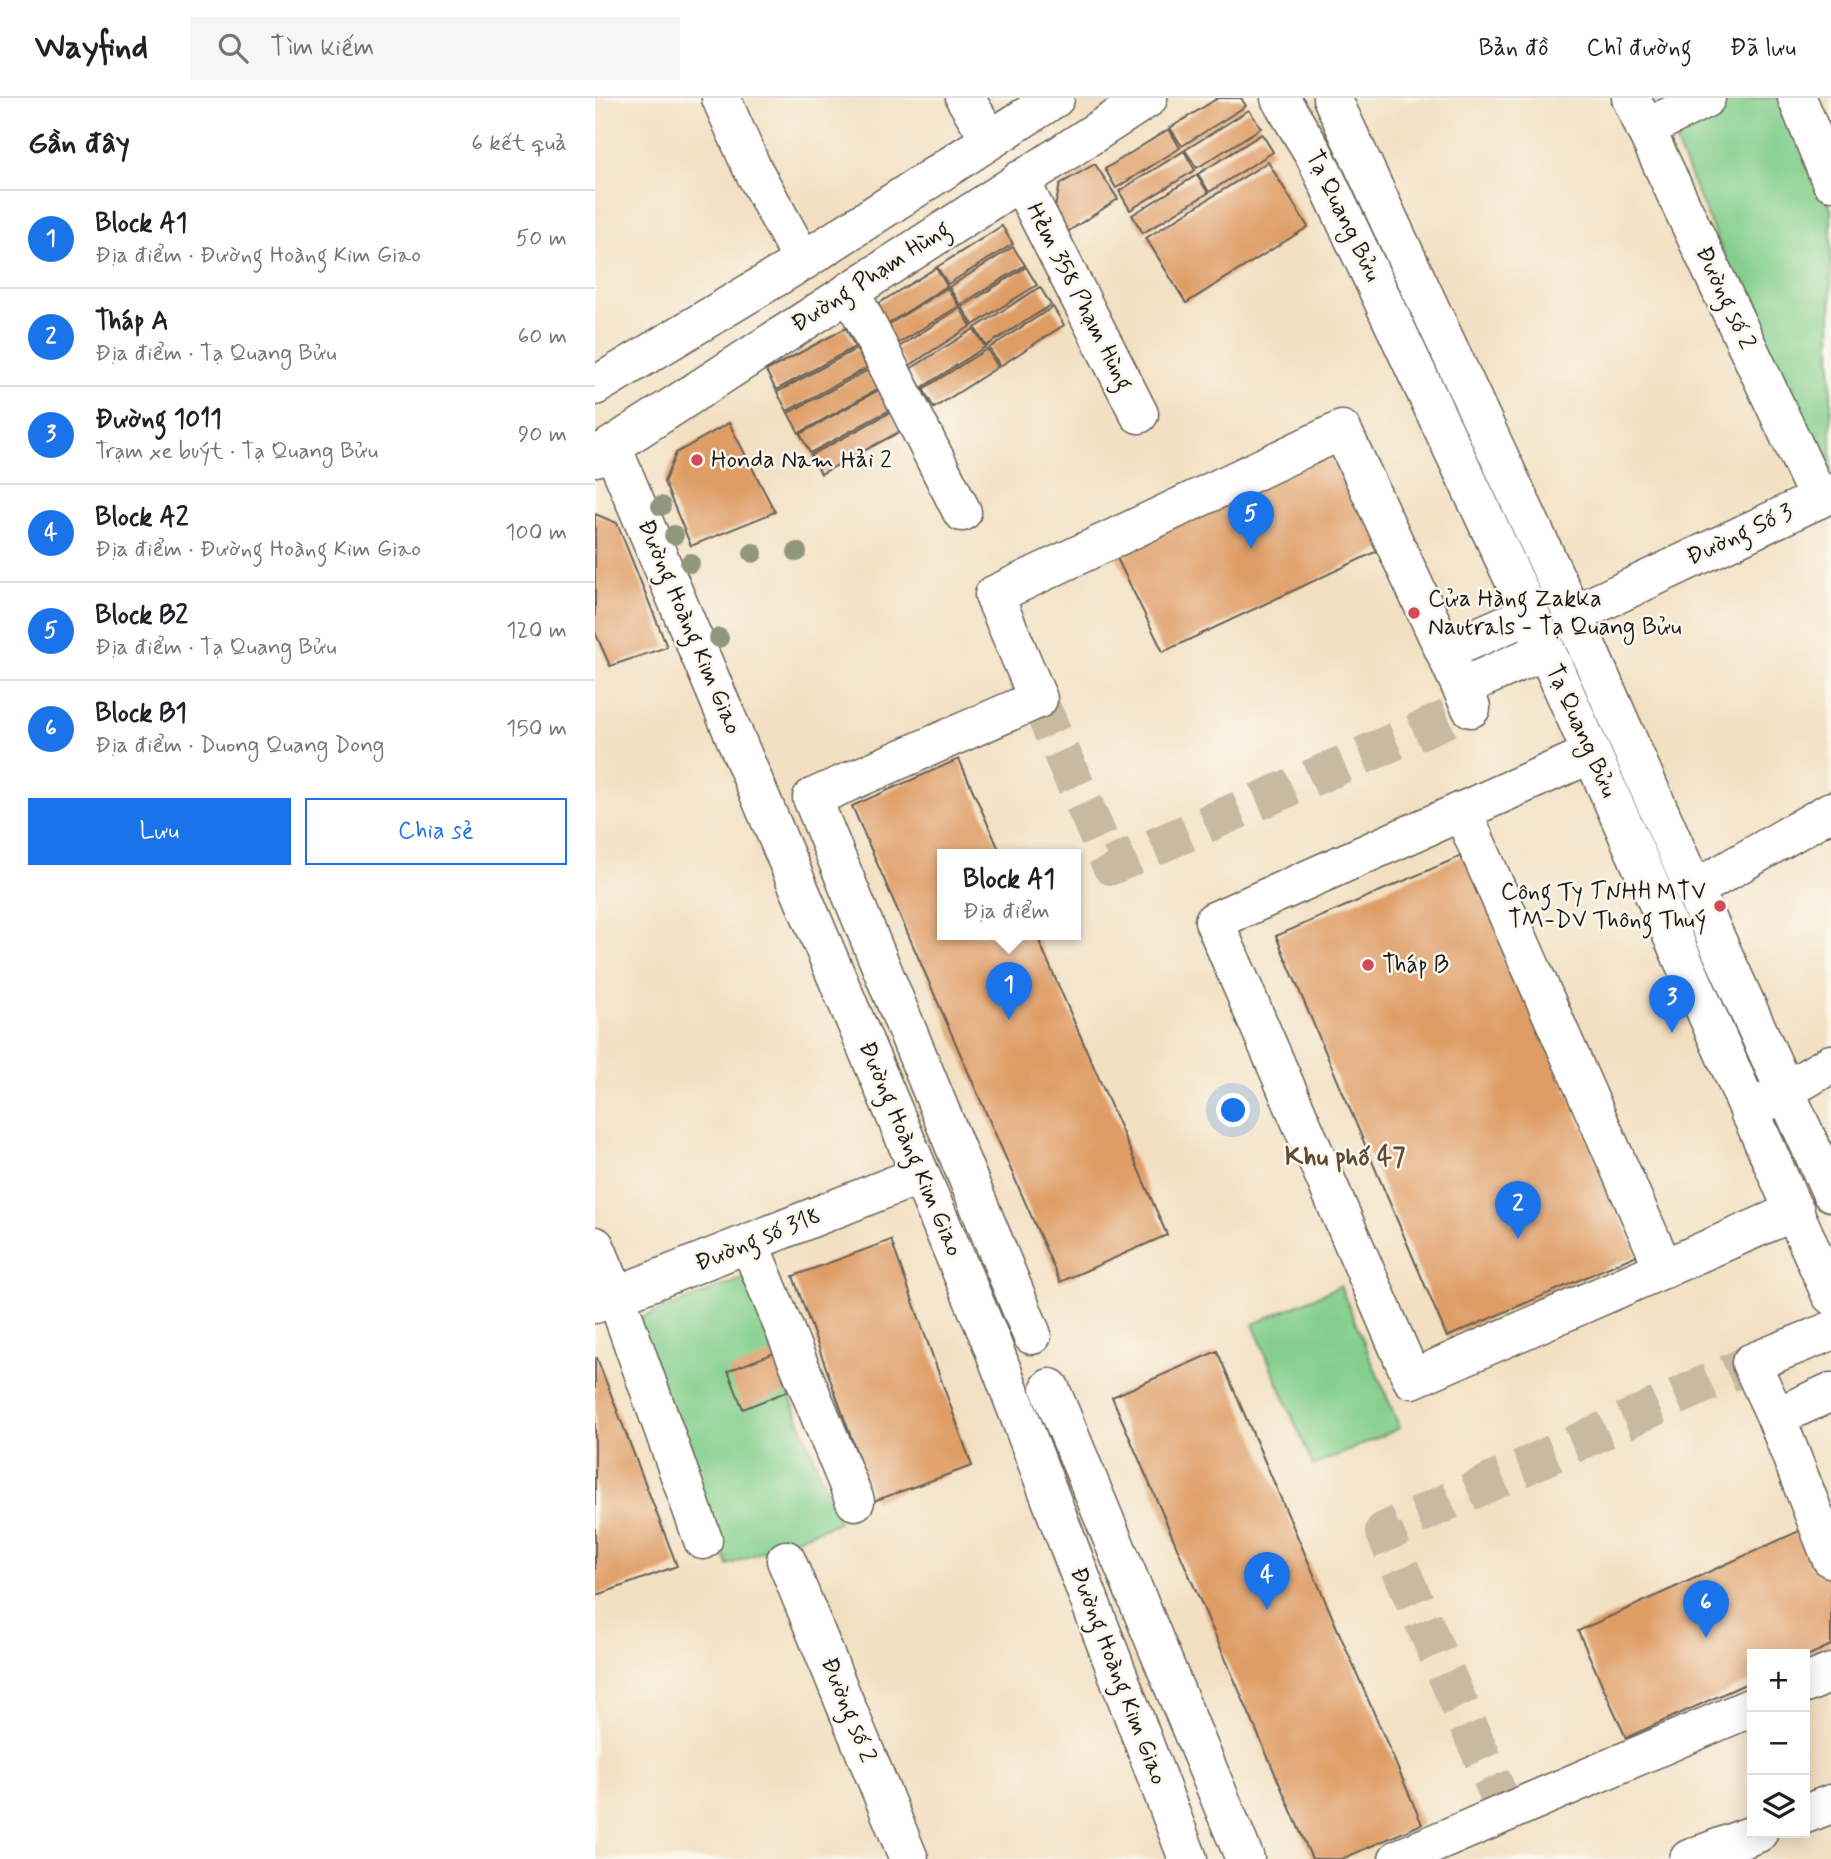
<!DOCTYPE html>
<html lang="vi">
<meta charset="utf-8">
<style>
:root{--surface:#fff;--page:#f6f6f6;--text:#202124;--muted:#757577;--line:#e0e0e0;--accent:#1a73e8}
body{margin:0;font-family:Mynerve,sans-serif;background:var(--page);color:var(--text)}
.controls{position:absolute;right:21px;bottom:21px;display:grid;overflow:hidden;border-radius:0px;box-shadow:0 4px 18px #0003}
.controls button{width:63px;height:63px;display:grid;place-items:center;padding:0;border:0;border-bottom:2px solid var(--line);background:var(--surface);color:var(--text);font:35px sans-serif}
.you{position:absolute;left:639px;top:1013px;width:24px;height:24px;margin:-18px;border:5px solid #fff;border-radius:50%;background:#1a73e8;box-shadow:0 0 0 10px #1a73e833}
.badge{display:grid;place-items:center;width:46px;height:46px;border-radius:50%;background:var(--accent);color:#fff;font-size:23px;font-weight:700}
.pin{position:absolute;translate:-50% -58px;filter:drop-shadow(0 2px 4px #0008)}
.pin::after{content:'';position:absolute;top:37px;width:24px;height:21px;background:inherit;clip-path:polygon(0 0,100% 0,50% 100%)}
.popup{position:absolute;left:342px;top:751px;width:144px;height:91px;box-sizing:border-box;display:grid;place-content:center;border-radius:0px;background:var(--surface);filter:drop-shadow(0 2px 5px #0005);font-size:23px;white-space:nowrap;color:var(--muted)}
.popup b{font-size:26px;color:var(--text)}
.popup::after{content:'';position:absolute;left:50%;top:100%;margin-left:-14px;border:14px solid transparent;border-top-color:var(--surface)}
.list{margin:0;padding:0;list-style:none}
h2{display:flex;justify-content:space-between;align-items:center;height:91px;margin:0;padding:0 28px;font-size:30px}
h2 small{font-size:23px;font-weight:400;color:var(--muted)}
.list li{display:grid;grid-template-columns:46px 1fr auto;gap:21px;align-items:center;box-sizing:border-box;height:98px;padding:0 28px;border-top:2px solid var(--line)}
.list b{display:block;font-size:26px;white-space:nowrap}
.list p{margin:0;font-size:23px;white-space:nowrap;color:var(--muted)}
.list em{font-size:23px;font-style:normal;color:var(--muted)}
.actions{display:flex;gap:14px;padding:21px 28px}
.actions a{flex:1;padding:16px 0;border:2px solid var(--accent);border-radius:0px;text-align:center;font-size:24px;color:var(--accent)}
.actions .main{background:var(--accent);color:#fff}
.icon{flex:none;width:38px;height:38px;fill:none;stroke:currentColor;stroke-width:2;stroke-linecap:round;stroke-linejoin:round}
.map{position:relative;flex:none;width:1236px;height:1761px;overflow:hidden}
header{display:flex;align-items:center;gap:42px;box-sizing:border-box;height:98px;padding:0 35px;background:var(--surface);border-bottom:2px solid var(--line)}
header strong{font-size:33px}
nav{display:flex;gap:38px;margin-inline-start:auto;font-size:24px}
.search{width:490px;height:63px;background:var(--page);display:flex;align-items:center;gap:18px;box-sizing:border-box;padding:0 24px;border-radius:0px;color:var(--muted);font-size:26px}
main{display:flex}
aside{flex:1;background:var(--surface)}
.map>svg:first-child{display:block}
.green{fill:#84cf8d;stroke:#507654;stroke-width:2}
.building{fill:#df9d66}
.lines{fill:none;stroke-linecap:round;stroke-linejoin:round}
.minor-tunnel{stroke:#c8b9a2;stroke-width:38;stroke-dasharray:38 19;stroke-linecap:butt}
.minor-casing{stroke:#676156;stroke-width:41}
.major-casing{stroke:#676156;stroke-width:41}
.minor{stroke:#fff;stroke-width:38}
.major{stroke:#fff;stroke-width:38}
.tree{fill:#91977d}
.poi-dot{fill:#d1495b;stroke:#fbf7ec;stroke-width:2.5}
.labels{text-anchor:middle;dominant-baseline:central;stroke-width:5;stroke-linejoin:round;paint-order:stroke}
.street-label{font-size:24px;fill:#1c1c1c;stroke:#fbf7ec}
.poi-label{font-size:24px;fill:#1c1c1c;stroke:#fbf7ec;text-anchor:start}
.neighbourhood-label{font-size:26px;font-weight:bold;fill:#604936;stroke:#fbf7ec}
</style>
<header>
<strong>Wayfind</strong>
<div class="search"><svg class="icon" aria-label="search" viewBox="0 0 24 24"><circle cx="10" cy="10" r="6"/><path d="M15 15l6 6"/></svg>Tìm kiếm</div>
<nav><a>Bản đồ</a><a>Chỉ đường</a><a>Đã lưu</a></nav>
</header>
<main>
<aside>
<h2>Gần đây<small>6 kết quả</small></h2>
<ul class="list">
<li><span class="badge">1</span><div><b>Block A1</b><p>Địa điểm · Đường Hoàng Kim Giao</p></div><em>50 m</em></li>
<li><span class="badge">2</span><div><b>Tháp A</b><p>Địa điểm · Tạ Quang Bửu</p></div><em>60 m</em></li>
<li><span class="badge">3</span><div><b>Đường 1011</b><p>Trạm xe buýt · Tạ Quang Bửu</p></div><em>90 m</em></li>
<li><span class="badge">4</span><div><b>Block A2</b><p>Địa điểm · Đường Hoàng Kim Giao</p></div><em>100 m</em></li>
<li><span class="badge">5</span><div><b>Block B2</b><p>Địa điểm · Tạ Quang Bửu</p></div><em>120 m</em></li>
<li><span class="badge">6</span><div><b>Block B1</b><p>Địa điểm · Duong Quang Dong</p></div><em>150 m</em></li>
</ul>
<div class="actions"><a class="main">Lưu</a><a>Chia sẻ</a></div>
</aside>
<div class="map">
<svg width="1236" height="1761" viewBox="0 0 1236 1761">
<rect width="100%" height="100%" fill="#fbf7ec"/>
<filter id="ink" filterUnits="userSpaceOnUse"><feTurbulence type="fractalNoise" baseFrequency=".0143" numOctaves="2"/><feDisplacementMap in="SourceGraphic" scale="14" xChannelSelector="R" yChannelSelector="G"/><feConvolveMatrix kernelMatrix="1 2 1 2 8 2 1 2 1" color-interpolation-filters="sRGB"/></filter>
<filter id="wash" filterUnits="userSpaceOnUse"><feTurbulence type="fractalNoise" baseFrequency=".00686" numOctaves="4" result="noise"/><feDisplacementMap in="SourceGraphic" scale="28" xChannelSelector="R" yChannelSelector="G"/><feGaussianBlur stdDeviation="1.57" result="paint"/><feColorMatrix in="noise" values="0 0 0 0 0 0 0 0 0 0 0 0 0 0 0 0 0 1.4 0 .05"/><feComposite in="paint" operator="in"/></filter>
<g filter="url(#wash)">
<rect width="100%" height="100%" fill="#f3e0c3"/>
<!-- green -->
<g class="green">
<polygon points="1124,0 1188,0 1236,111 1236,393 1231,395 1075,31"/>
<polygon points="149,1180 244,1424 133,1467 38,1223"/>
<polygon points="745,1188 805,1330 718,1368 658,1226"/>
</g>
<g id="blocks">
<!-- building -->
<g class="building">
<polygon points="623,0 646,0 651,8 587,48 575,30"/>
<polygon points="654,12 666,30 602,70 590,52"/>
<polygon points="574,31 585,50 521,90 510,71"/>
<polygon points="667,36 678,54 614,94 603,76"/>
<polygon points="589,53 600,72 535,112 524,93"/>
<polygon points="673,64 713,129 591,205 551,140"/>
<polygon points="500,66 523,101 469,136 458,119 465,86"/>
<polygon points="602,77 613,95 548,135 537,117"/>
<polygon points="407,128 418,146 353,186 342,169"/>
<polygon points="418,149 430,167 365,207 354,189"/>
<polygon points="431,169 442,187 378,227 367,209"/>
<polygon points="341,170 352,188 288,229 276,210"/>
<polygon points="445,189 456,207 391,248 380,230"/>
<polygon points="352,190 364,208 299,248 288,230"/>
<polygon points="458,209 469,227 405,268 394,250"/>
<polygon points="365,210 376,228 312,269 301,251"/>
<polygon points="251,230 260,249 181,292 171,273"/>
<polygon points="379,231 390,249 326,290 315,271"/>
<polygon points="261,251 272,270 192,313 182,294"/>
<polygon points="392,251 403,269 339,310 328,291"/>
<polygon points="273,272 283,291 204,335 193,315"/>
<polygon points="284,292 295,312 215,355 205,336"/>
<polygon points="296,314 306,333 226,376 216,357"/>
<polygon points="134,325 180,414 96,448 69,384 81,355"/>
<polygon points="750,343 793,448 568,554 519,454"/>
<polygon points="0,416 22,425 72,549 15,568 0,534"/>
<polygon points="364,661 406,756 348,756 348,836 441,836 572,1137 465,1184 257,708"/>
<polygon points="871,756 1042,1157 852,1239 681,838"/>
<polygon points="296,1142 377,1368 279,1403 198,1178"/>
<polygon points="622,1253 827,1726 747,1761 717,1761 517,1299"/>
<polygon points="179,1255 193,1293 148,1311 133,1273"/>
<polygon points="2,1260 82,1468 0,1498 0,1261"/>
<polygon points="1213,1429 1236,1482 1236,1547 1210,1559 1210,1556 1157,1556 1157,1583 1031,1640 983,1533"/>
</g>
</g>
</g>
<g filter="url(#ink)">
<use href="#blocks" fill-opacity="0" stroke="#676156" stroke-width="2"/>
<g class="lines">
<!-- minor-tunnel -->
<g class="minor-tunnel">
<polyline points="443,601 516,768 876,610"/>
<polyline points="911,1714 789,1433 1156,1265"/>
</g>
<!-- minor casing -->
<g class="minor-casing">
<g id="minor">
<polyline points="126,0 156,68 208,163"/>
<polyline points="370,0 395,41"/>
<polyline points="1036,0 1224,401"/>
<polyline points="1202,0 1236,83"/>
<polyline points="1050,31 1111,0"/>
<polyline points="425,82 544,316"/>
<polyline points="255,193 367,414"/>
<polyline points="17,349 395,1241 593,1761"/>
<polyline points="978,517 1236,395"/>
<polyline points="851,553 935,516"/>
<polyline points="867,589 951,552"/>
<polyline points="996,656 619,823 817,1281 1200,1113"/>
<polyline points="867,713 1069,1171"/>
<polyline points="1099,792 1236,713"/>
<polyline points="1154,1014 1236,966"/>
<polyline points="154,1145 260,1403"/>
<polyline points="0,1148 21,1198 108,1442"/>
<polyline points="0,1206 325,1077"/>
<polyline points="1236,1233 1156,1265 1181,1319 1236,1460"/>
<polyline points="437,1237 217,700 443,601 399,497 747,332 876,610"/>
<polyline points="455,1290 650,1761"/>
<polyline points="1181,1319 1236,1294"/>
<polyline points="191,1462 314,1761"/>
<polyline points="1210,1586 1236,1575"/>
<polyline points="1210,1716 1236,1706"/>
<polyline points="803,1761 1157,1609"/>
<polyline points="1094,1761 1163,1735"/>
</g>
</g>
<!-- major casing -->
<g class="major-casing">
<g id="major">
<polyline points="685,0 719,56 935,516 1236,1197"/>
<polyline points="737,0 978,517 1099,792 1236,1094"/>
<polyline points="0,288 208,163 460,0"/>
<polyline points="0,359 553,0"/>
</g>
</g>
<!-- minor -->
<use href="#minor" class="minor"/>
<!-- major -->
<use href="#major" class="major"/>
</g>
<!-- trees -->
<g class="tree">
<circle cx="66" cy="408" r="10"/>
<circle cx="79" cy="437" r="10"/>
<circle cx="202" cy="454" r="10"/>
<circle cx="158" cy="455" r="10"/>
<circle cx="95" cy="465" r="10"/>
<circle cx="124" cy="540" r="10"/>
</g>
</g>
<!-- markers -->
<g class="poi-dot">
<circle cx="102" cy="362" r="7"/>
<circle cx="819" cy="515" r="7"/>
<circle cx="1125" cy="808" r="7"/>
<circle cx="773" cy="867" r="7"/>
</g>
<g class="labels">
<!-- street labels -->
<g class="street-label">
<text transform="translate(748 118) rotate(64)">Tạ Quang Bửu</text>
<text transform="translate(276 179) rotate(-33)">Đường Phạm Hùng</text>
<text transform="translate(484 199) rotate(63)">Hẻm 358 Phạm Hùng</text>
<text transform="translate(1130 200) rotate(65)">Đường số 2</text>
<text transform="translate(1145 437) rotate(-25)">Đường Số 3</text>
<text transform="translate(94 529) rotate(67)">Đường Hoàng Kim Giao</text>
<text transform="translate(986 633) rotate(66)">Tạ Quang Bửu</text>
<text transform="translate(315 1051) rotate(67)">Đường Hoàng Kim Giao</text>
<text transform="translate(163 1142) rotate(-22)">Đường số 318</text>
<text transform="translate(523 1578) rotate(69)">Đường Hoàng Kim Giao</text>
<text transform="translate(253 1612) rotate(68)">Đường số 2</text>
</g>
<!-- poi labels -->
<g class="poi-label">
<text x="116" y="362">Honda Nam Hải 2</text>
<text x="833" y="501">Cửa Hàng Zakka<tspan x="833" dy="28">Nautrals - Tạ Quang Bửu</tspan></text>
<text x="1111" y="794" text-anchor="end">Công Ty TNHH MTV<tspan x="1111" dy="28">TM-DV Thông Thuý</tspan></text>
<text x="787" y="867">Tháp B</text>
</g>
<!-- neighbourhood labels -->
<g class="neighbourhood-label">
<text x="750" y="1060">Khu phố 47</text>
</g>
</g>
</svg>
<div class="controls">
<button>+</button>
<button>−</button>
<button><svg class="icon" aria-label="layers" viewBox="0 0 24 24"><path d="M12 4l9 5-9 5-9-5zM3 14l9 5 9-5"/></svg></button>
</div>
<div class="you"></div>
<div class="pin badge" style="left:414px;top:922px">1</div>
<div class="popup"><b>Block A1</b>Địa điểm</div>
<div class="pin badge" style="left:923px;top:1141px">2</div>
<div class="pin badge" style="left:1077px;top:935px">3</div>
<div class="pin badge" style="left:672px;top:1512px">4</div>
<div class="pin badge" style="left:656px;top:451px">5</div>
<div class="pin badge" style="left:1111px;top:1540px">6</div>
</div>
</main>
